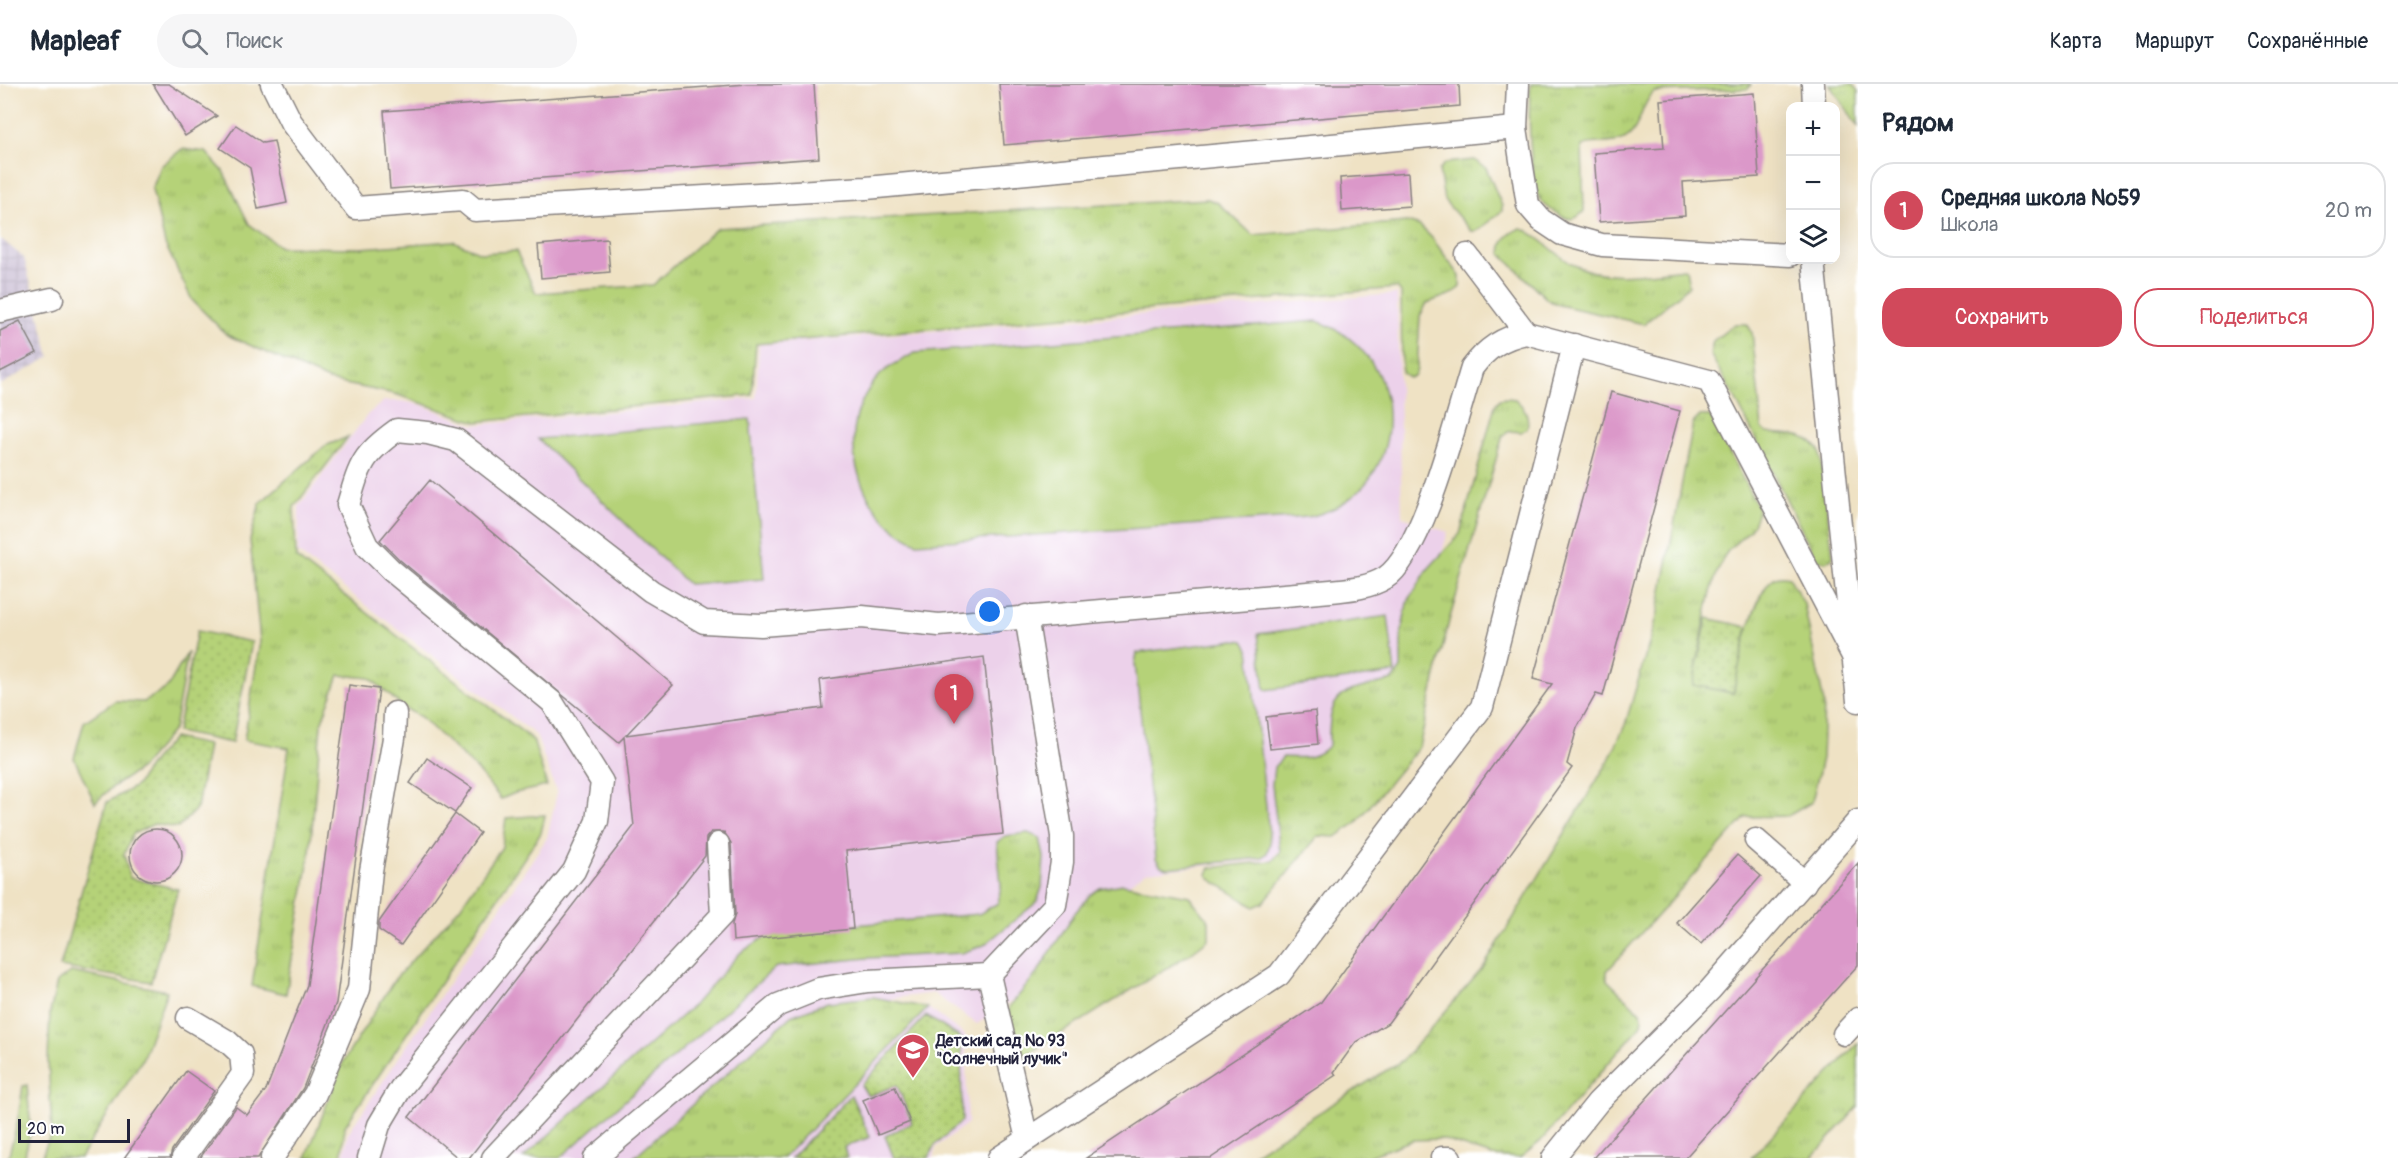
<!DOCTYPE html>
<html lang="ru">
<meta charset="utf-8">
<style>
:root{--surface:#fff;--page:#f6f6f7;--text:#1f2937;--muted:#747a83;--line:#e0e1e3;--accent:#d1495b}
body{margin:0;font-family:Pangolin,sans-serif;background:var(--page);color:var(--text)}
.controls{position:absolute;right:18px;top:18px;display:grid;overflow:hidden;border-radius:12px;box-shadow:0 6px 24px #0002}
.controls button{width:54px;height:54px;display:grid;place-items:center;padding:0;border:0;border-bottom:2px solid var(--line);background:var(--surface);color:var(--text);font:30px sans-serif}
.scale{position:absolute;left:18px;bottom:15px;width:112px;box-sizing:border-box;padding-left:6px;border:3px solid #22223b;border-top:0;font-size:16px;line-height:21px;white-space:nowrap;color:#22223b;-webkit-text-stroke:4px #fff;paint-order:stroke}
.you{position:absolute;left:990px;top:528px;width:21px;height:21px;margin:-15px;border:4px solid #fff;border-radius:50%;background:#1a73e8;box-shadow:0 0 0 9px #1a73e833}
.badge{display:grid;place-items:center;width:39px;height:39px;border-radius:50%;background:var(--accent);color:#fff;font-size:20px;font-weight:700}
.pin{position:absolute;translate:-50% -50px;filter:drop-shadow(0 2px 3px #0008)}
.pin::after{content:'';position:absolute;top:32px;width:21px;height:18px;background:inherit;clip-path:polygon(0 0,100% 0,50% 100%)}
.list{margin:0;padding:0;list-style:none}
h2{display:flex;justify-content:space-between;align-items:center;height:78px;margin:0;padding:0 24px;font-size:26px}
h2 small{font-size:20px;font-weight:400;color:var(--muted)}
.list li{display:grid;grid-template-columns:39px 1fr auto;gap:18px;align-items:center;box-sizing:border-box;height:96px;margin:0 12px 12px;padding:0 12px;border:2px solid var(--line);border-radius:24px}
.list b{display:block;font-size:22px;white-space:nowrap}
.list p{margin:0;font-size:20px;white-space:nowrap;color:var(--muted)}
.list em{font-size:20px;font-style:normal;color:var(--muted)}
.actions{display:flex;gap:12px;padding:18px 24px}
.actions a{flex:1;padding:14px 0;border:2px solid var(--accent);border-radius:24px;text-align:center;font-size:21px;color:var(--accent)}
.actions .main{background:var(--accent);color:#fff}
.icon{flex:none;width:33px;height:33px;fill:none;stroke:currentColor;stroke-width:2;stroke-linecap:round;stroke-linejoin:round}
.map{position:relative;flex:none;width:1858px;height:1074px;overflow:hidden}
header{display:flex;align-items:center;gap:36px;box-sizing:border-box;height:84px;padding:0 30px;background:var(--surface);border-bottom:2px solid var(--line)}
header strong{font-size:28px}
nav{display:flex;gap:33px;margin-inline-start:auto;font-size:21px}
.search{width:420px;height:54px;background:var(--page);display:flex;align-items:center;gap:15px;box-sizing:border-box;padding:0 21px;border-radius:33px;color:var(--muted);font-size:22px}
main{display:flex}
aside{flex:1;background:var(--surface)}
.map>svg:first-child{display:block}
.built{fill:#ecd1ea}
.industrial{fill:url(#industrial-grid)}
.grass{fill:url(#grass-tufts);stroke:#6c7a5a;stroke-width:1.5}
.park{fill:url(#park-dots);stroke:#6c7a5a;stroke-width:1.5}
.garden{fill:#b5d278;stroke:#6c7a5a;stroke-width:1.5}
.building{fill:#db98c9}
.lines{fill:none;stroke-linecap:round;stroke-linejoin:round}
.lane-casing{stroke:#888280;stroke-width:25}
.lane{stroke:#fff;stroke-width:22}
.labels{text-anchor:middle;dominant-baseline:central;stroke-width:4.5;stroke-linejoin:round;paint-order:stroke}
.poi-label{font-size:16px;font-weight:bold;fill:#22223b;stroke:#fff;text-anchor:start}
</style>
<header>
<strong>Mapleaf</strong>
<div class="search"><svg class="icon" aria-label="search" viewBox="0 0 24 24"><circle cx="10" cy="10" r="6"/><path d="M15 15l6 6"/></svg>Поиск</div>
<nav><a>Карта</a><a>Маршрут</a><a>Сохранённые</a></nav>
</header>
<main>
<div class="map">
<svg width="1858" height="1074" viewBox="0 0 1858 1074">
<defs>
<pattern id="industrial-grid" width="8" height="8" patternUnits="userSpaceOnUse" patternTransform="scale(1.5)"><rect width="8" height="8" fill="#cbbfd5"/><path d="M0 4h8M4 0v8" fill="none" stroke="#aea4b8"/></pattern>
<pattern id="grass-tufts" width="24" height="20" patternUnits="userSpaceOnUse" patternTransform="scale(1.5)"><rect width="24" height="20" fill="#b5d278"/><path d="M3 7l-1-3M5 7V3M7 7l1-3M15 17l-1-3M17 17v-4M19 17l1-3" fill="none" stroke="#9bb469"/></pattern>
<pattern id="park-dots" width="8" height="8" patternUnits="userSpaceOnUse" patternTransform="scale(1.5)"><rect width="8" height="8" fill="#b5d278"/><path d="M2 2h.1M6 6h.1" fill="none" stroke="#9bb469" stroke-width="1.8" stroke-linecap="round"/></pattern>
</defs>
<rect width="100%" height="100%" fill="#fff"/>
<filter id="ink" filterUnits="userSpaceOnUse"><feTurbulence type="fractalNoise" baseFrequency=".0167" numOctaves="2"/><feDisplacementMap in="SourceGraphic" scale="12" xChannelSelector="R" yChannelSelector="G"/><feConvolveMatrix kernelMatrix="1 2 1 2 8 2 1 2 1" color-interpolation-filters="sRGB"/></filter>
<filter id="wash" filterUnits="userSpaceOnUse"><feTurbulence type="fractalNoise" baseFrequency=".008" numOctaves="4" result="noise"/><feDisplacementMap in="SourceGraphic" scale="24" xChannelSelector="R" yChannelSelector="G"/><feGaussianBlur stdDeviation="1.35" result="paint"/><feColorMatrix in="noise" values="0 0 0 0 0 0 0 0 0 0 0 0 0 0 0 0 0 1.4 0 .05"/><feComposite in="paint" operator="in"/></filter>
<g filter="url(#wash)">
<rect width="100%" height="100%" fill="#efe2c4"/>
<!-- built -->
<g class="built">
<polygon points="1397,210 1402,433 1448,448 1396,629 1272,775 1146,788 1125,803 1099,860 977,940 933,909 829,923 639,1074 343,1074 348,1049 547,754 557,709 536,651 298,469 299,422 368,330 384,317 402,317 421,321 474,341 756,314 759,261"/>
<polygon points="928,924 965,951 968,1039 936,1063 934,1074 783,1074"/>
</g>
<!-- industrial -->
<polygon class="industrial" points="0,154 24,174 50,273 0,301"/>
<!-- grass -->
<g class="grass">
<path d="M 1531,0 L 1751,0 L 1748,5 L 1654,8 C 1640,20 1641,47 1624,55 C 1612,62 1594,56 1582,62 L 1584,127 C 1576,136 1570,137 1560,131 C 1552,127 1543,121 1539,113 C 1529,96 1528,20 1531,0 Z"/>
<polygon points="1829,0 1852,0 1858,7 1858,42"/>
<polygon points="182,65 206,68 223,87 249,140 280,163 361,164 453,157 481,169 516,167 536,209 653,201 717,144 1208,115 1218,119 1253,151 1407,138 1420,142 1432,154 1460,192 1460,203 1454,209 1427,219 1420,232 1417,285 1415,291 1409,294 1402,288 1401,209 1397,204 756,260 752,311 476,338 395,310 330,297 227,251 192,216 165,160 152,105 161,82"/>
<polygon points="1474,76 1486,84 1502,122 1502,127 1477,147 1471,147 1444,116 1439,86 1445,79"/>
<path d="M 1521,144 C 1533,146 1559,174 1574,181 C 1607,198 1650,188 1686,185 L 1689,202 L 1644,240 L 1559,221 L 1548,216 L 1502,171 C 1499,157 1509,149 1521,144 Z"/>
<path d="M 1735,240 L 1747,240 L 1752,248 L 1762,344 L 1767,349 C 1789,351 1808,348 1820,368 L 1833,473 L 1826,478 L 1817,476 L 1734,312 L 1710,270 L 1713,257 Z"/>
<path d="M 1507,314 L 1515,315 C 1524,323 1530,331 1527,344 L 1521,348 L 1510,347 L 1503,351 L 1449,537 L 1419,663 L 1357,738 L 1336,753 L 1318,752 L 1263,819 L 1254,823 L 1210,795 L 1207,790 L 1210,784 L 1272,777 L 1280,768 L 1272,701 L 1274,683 L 1283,673 C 1302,674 1316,676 1329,661 C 1328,603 1344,609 1393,596 L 1401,584 L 1401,551 L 1407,519 L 1428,485 L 1460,450 L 1495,321 L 1500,315 Z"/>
<path d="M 1700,332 L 1710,332 L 1758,424 C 1753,457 1732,452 1721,479 C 1705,516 1702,561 1693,601 L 1733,609 C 1738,586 1754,503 1776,493 C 1780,491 1785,492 1789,493 L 1804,520 L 1824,619 L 1822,674 L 1812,718 L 1788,732 L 1746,733 L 1607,887 L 1607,896 L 1641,929 L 1643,936 L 1640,943 L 1540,1058 L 1520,1074 L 1492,1072 L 1442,1055 L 1413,1056 L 1364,1074 L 1247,1074 L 1403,976 L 1483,884 L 1608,678 L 1625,641 L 1657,533 L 1693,339 Z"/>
<polygon points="348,353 294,423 296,474 533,656 547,702 515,709 501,715 475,684 421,633 404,624 370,594 339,591 321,640 310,769 286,910 252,902 289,664 244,656 260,557 250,456 260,419 325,362"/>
<polygon points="188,568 174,645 140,685 111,704 95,719 74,674 84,638 115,617 144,618 167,604"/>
<polygon points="545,731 541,749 345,1042 341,1074 306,1074 343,978 395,895 460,823 502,763 506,734"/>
<polygon points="1028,749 1040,754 1044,773 1042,803 1037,818 984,861 962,869 868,874 776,883 560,1074 523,1074 695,920 740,869 763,854 798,846 979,830 998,819 1001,801 997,758 1005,752"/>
<polygon points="1123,800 1189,812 1209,837 1209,855 1188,871 1020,975 1014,972 1008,947 1009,923 1038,888 1074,830 1089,812 1100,804"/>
<polygon points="71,888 167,907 142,976 80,1074 41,1074 52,1047 48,977 50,929 57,898"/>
<polygon points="873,913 928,924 783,1074 633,1074 791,932 828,918"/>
<polygon points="1858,959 1858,1023 1812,1074 1751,1074"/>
<polygon points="27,1001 31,1046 24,1074 8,1074 17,1040 23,1002"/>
</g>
<!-- park -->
<g class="park">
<polygon points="1707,534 1748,543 1733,609 1693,601"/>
<polygon points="197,547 252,558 232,659 177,648"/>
<polygon points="173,654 208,661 197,724 178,744 154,740 133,750 124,770 130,794 178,805 151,898 60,883 107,718 136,702 153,677"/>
<polygon points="926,932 961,954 962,1037 935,1061 929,1074 894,1074 885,1052 912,1039 897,1001 868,1012 861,1001"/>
<polygon points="851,1011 870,1053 844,1063 847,1074 791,1074"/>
</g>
<!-- garden -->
<g class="garden">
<path d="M 1317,237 C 1415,271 1412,411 1308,433 L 917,459 C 856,432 830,342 880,291 C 890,281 903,276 915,269 Z"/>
<polygon points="750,335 764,495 688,500 538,355"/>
<polygon points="1388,532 1395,589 1265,606 1258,550"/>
<polygon points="1235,556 1244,557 1249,565 1270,759 1267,769 1261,774 1167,784 1161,782 1156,775 1135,579 1137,569"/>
</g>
<g id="blocks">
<!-- building -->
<g class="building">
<polygon points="153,0 169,0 217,32 185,52"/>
<polygon points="747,0 814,0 819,74 390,105 384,27"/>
<polygon points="999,0 1459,0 1460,22 1004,61"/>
<polygon points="1754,9 1759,93 1683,98 1685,132 1599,138 1594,69 1664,64 1660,16"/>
<polygon points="236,41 263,59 274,57 287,119 258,125 250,84 220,64"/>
<polygon points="1408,89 1410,122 1342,127 1340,94"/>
<polygon points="607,155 610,188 541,194 538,161"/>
<polygon points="20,237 37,269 0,288 0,247"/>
<polygon points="1611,308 1680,327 1603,612 1596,610 1577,644 1567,680 1572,684 1388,939 1355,959 1334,988 1336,991 1211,1074 1086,1074 1321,918 1552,600 1533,595"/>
<polygon points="430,396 673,601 626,651 823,624 820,596 984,573 1003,750 846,767 853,845 733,857 732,840 735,830 731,759 724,748 711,748 706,754 705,772 469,1074 458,1074 409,1033 634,742 624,653 619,658 400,476 380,456"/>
<polygon points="349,601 379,605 336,919 303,1004 258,1074 200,1074 236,1023 247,1031 266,1006 307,901"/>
<polygon points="1315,627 1318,660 1270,665 1266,633"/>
<polygon points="427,674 472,704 455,729 410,699"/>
<polygon points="455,730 480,749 401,861 379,846 379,838"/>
<circle cx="156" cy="771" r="26"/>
<polygon points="1737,771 1761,792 1701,860 1677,839"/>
<polygon points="1858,779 1858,881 1685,1074 1593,1074"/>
<polygon points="186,987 214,1007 172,1066 170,1074 124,1074"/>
<polygon points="895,1003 910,1038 878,1051 863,1016"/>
</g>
</g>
</g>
<g filter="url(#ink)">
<use href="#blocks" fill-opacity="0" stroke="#888280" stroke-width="1.5"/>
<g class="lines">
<!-- lane casing -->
<g class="lane-casing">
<g id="lane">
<polyline points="272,0 291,38 356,124 463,116 475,126 866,104 1516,44 1528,121 1541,136 1562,150 1602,161 1790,171"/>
<polyline points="1813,0 1814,22"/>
<polyline points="1516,44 1518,0"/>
<polyline points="1467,171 1526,249"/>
<polyline points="1813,176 1858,617"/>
<polyline points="0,227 52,215"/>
<polyline points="1026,532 1062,752 1062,778 1055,821 989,891 1027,1055"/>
<polyline points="1756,756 1805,799"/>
<polyline points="1844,950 1858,935"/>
<polyline points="183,1074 243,990 241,970 227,957 188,934"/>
<polyline points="272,1074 315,1010 359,905 371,787 394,654 395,629"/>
<path d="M 369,1074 L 379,1041 L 401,1004 L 574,787 L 597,737 L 602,698 L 552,618 L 391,486 L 367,462 L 348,421 C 360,380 362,371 397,346 L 428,349 L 456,356 L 651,507 L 704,538 L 761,541 L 862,533 L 939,541 L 1331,507 C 1350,505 1368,504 1385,494 C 1423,470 1457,331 1472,284 C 1487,264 1502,254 1526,249 L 1709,297 L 1855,576"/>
<polyline points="493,1074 722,831 718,760"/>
<polyline points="595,1074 778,921 818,905 868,897 989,891"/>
<polyline points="999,1074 1279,891 1482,623 1574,261"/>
<polyline points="1442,1074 1450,1074"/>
<polyline points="1553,1074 1598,1018 1710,906 1858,737"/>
</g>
</g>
<!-- lane -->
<use href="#lane" class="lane"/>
</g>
</g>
<!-- icons -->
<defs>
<g id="school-pin" transform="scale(1.725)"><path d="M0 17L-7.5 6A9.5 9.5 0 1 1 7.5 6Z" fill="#d1495b" stroke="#fff"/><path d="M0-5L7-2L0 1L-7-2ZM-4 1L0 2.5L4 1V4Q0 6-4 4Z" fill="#fff"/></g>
</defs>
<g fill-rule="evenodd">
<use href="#school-pin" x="913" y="966"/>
</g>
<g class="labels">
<!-- poi labels -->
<g class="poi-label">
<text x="936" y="957">Детский сад № 93<tspan x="936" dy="18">"Солнечный лучик"</tspan></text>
</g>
</g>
</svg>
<div class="controls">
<button>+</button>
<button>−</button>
<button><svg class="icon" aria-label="layers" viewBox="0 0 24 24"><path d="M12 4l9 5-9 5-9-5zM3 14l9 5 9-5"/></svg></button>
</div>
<div class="scale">20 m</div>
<div class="you"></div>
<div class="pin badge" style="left:954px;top:640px">1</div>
</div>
<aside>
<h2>Рядом<small></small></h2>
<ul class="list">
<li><span class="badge">1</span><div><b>Средняя школа №59</b><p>Школа</p></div><em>20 m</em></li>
</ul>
<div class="actions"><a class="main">Сохранить</a><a>Поделиться</a></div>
</aside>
</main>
